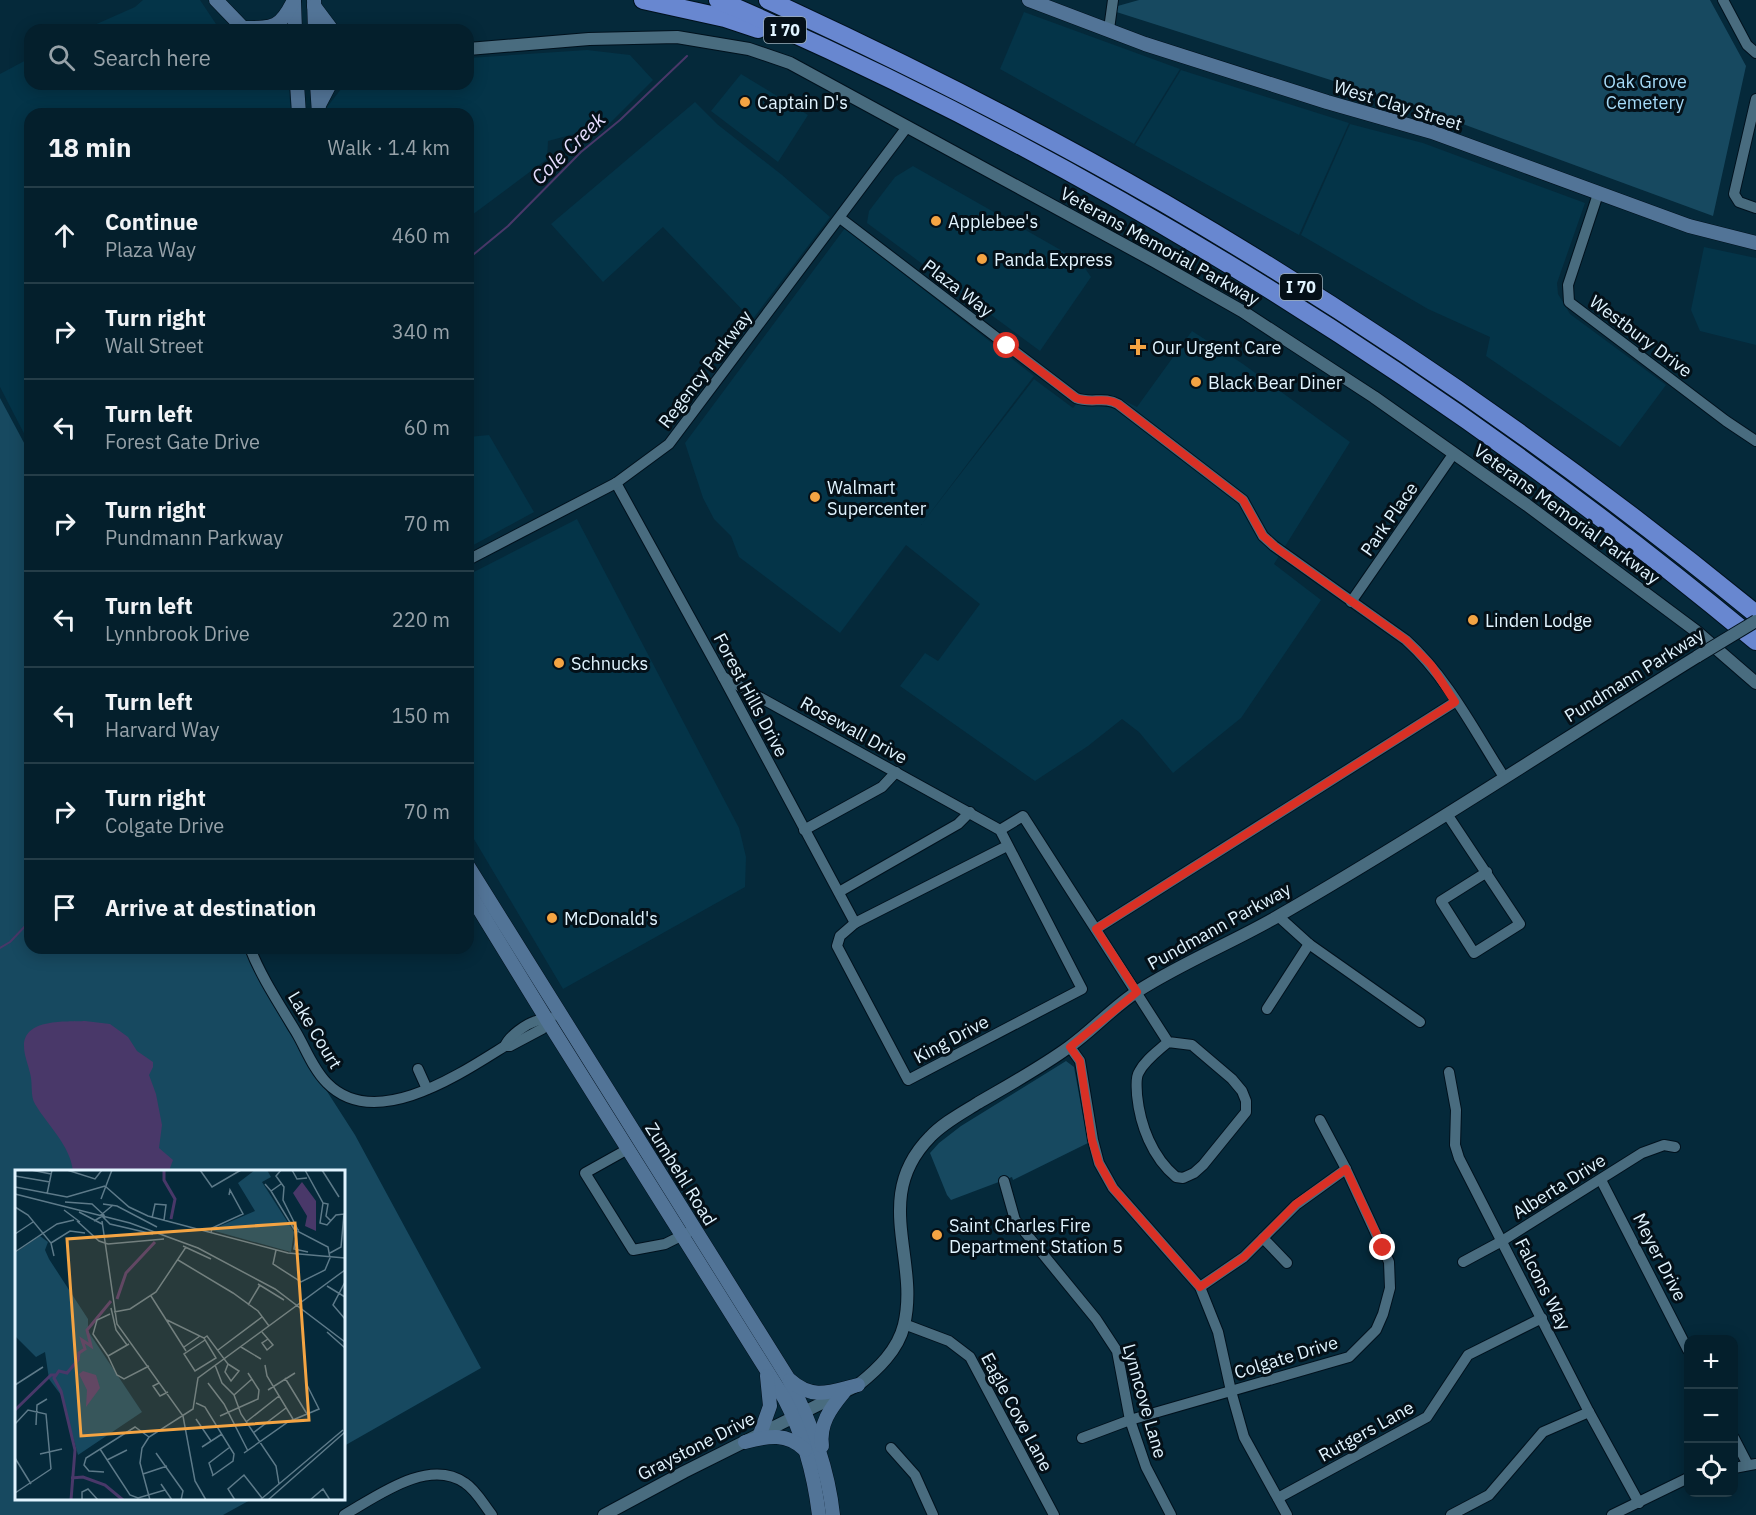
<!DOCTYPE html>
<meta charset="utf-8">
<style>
:root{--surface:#041f2c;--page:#122c38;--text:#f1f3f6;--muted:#97a2a9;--line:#253d48}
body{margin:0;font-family:"IBM Plex Sans",sans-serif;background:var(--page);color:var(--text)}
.controls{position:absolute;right:18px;bottom:18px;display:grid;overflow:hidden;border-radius:12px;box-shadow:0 3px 15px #0003}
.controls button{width:54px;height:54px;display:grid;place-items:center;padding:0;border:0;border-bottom:2px solid var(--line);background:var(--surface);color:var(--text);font:30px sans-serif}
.stop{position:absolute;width:18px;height:18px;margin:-14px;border:4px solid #d93025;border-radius:50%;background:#fff}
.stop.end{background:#d93025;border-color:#fff;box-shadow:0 2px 6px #0008}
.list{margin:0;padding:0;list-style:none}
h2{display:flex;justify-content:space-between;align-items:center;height:78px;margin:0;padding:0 24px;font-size:26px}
h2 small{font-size:20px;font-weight:400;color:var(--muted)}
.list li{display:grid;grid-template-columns:39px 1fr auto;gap:18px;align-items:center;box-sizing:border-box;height:96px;padding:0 24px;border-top:2px solid var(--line)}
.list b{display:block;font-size:22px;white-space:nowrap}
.list p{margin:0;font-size:20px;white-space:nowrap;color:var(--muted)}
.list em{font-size:20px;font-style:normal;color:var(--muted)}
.icon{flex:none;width:33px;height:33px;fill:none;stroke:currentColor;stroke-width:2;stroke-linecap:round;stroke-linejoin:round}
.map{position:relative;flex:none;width:1756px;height:1515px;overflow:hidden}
.search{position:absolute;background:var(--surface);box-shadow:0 3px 15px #0003;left:24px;top:24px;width:450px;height:66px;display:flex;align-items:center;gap:15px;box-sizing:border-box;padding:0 21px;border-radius:18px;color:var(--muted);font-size:22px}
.panel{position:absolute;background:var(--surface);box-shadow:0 3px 15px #0003;left:24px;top:108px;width:450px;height:846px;border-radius:18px}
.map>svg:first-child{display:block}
.built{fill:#043448}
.green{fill:#174960}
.water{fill:#493869}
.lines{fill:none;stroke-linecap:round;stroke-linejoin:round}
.stream{stroke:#493869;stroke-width:2}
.minor-casing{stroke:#00111d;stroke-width:12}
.tertiary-casing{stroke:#00111d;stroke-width:14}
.secondary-casing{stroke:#00111d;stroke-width:15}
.motorway-casing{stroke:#00111d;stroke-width:20}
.minor{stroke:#496c7f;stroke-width:10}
.tertiary{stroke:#496c7f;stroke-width:12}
.secondary{stroke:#527497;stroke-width:14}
.motorway{stroke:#6887d0;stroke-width:18}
.tertiary-bridge-casing{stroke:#00111d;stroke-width:14;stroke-linecap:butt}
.tertiary-bridge{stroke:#496c7f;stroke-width:12}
.route{stroke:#d93025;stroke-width:8}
.poi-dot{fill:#f4a443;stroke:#041018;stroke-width:2}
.labels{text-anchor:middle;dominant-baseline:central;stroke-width:6;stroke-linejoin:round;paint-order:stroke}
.shield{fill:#041018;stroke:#9fb0ba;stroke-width:1.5}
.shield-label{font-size:16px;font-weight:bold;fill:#e1f4ff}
.park-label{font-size:18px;fill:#a5daf7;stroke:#041018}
.poi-label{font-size:18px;fill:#e1f4ff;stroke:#041018;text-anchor:start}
.street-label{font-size:18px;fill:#e1f4ff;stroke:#041018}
.water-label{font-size:20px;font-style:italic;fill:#e6ddfe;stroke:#041018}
.inset-river{fill:none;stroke:#493869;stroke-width:3}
.inset-road{fill:none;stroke:#5d7a89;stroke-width:1.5}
.view{fill:#f4a443;fill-opacity:0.15;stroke:#f4a443;stroke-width:3}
.inset-edge{fill:none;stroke:#e1f4ff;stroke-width:3}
</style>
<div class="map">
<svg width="1756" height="1515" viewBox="0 0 1756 1515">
<rect width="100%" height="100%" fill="#05293a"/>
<!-- built -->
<g class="built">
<polygon points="143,0 200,0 218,27 223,30 83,30 135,7"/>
<polygon points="1024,12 1180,69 1134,144 1000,69"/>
<polygon points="587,50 630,55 653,80 608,125 548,141 547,159 468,218 468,114 327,114 327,107 345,84 468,84 468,58"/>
<polygon points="30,58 30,84 287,84 289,90 291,114 30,114 30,445 0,387 0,74"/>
<polygon points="1181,70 1349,123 1299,235 1135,145"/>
<polygon points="741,74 808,115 778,162 711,111"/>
<polygon points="695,102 717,124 782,175 830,217 752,320 663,227 603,282 551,224"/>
<polygon points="1350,124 1423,143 1585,203 1557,283 1558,294 1570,314 1666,385 1620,447 1486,356 1490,337 1428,309 1301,235"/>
<polygon points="913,166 1080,261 1091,277 1040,351 867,223 869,211 895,177"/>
<polygon points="845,228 1034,376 921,525 1034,379 1073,408 1085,394 1113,395 1137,407 1192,331 1243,364 1350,442 1274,564 1321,600 1241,718 1173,773 1139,732 1122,719 1088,746 1035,781 900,686 925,653 938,661 980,604 906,545 840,633 739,557 731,536 714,519 703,498 685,443"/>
<polygon points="1704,247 1756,258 1756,345 1700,331 1691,310"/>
<polygon points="489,435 534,512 468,548 468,437"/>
<polygon points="577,519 739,828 746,857 745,887 563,989 468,829 468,575"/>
</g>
<!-- green -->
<g class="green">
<polygon points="1139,0 1710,0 1746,66 1713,216 1422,109 1107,9"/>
<polygon points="0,398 30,454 30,948 247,948 257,974 287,1029 355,1135 481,1368 344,1446 344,1172 16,1172 16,1498 252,1499 223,1515 0,1515"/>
<polygon points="1066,1061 1074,1067 1088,1143 1013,1180 1012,1177 951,1200 947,1195 930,1153 939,1143 961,1126"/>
</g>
<!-- water -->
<path class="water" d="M 85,1021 L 110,1024 L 128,1037 L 137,1051 L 153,1062 L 153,1067 L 149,1075 L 156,1094 L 162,1125 L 159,1148 L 173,1160 L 169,1171 L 73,1171 C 70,1145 48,1126 35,1104 C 30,1096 33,1083 30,1073 C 28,1064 24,1055 24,1046 C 24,1018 66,1022 85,1021 Z"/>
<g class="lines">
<!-- stream -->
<g class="stream">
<polyline points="468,259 508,226 581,152 620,120 687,56"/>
<polyline points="30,877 28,883 30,900"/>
<polyline points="0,948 10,942 30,921"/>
</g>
<!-- minor casing -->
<g class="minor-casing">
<g id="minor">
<polyline points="1723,0 1747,45 1756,53"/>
<polyline points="1109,29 1113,0"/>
<polyline points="1756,99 1734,194 1739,202 1756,208"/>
<polyline points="1598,194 1568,285 1569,302 1726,421 1756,441"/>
<path d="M 840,218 L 1076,398 C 1091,404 1104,396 1118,404 L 1243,500 L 1263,536 L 1274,546 L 1406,640 C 1447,677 1474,730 1504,777"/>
<polyline points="616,483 723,677 855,923"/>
<polyline points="468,560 616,483 669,444 907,127"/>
<polyline points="1351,602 1454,453"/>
<polyline points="723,677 1000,830 1082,989 908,1080 837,946 840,936 855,923 1007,846"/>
<polyline points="1447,814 1520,924 1474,953 1441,901 1487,872"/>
<polyline points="804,830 882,787 896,772"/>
<path d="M 1000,830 L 1023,816 L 1168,1042 C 1158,1051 1145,1060 1139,1072 C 1135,1078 1137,1088 1137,1095 C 1140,1125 1152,1157 1176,1177 L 1183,1178 L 1194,1173 L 1203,1165 L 1246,1112 L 1246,1101 L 1242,1091 L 1232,1079 L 1192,1045 L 1168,1042"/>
<polyline points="839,892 958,824 970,812"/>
<polyline points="1278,916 1309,944 1420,1022"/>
<polyline points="1096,929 1455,702"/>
<path d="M 250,948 C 261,977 280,1005 296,1032 C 306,1049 313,1069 327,1083 C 375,1132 460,1074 505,1046 L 510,1046 L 542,1029 L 547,1020"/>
<polyline points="1267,1009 1309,944"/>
<path d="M 505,1046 C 509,1036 526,1024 536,1021 C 542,1019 546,1020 551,1018"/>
<polyline points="1070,1047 1080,1061 1093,1140 1099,1163 1113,1188 1200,1287 1218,1332 1231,1391 1244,1437 1287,1515"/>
<polyline points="418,1069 427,1089"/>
<polyline points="1449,1072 1456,1110 1455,1145 1459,1158 1589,1412 1639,1503"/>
<polyline points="628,1149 585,1173 633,1250 665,1244 687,1233"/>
<polyline points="1601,1180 1688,1350"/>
<polyline points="1004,1181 1015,1220 1096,1319 1117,1351 1130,1420 1146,1467 1171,1515"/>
<polyline points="1263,1238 1287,1263"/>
<polyline points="1463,1262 1502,1241 1642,1153 1664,1145 1675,1147"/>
<polyline points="1200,1287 1244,1257 1296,1205 1346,1169"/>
<polyline points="904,1324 949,1341 970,1357 1054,1515"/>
<polyline points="1082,1438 1130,1420 1349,1357 1376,1330 1383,1314 1390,1288 1389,1262 1346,1169 1320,1120"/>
<polyline points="1734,1438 1748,1465"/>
<polyline points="891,1448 915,1475 933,1515"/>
<polyline points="1734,1468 1756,1464"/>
<polyline points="1278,1498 1427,1417 1468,1355 1542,1318"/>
<path d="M 344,1515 C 376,1497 428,1457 465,1483 C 476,1490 484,1505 492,1515"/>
<polyline points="1451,1515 1489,1495 1543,1432 1589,1412"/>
<polyline points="1612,1515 1688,1478"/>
</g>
</g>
<!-- tertiary casing -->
<g class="tertiary-casing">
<g id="tertiary">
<polyline points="468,49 589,39 677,37 749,49 790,63 1154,261 1242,311 1374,397 1527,505 1696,631 1756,683"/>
<path d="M 604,1515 L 684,1472 L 858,1385 C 878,1369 898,1350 904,1325 C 920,1259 871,1197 930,1137 C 943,1123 962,1113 978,1103 C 1009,1085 1040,1068 1069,1047 C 1093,1030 1113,1007 1138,991 C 1183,962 1234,942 1280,915 C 1422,833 1559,742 1698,656"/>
</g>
</g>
<!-- secondary casing -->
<g class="secondary-casing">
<g id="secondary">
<polyline points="216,0 245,30"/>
<polyline points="314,0 315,30"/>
<polyline points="1029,0 1145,44 1327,102 1432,132 1689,226 1756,243"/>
<polyline points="294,2 295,30"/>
<polyline points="314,6 332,30"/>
<path d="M 243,28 C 273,28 280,29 294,0"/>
<polyline points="297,84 299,114"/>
<polyline points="317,84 319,114"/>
<polyline points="319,105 330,84"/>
<path d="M 468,866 L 788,1378 C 811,1422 828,1466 833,1515"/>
<path d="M 468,891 L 547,1020 L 784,1398 C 803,1434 814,1474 819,1515"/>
<path d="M 790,1380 C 813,1401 832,1391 858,1385"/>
<polyline points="760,1434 770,1406 767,1376"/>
<path d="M 745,1442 C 768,1436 787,1432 805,1450"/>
<path d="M 822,1446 C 819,1424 830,1409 844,1392"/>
</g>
</g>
<!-- motorway casing -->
<g class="motorway-casing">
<g id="motorway">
<polyline points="643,0 725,18 758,29"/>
<path d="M 718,0 C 1092,161 1443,381 1756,641"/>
<path d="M 768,0 C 903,62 1036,129 1164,203 C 1372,324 1570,462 1756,614"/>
</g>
</g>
<!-- minor -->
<use href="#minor" class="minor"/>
<!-- tertiary -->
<use href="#tertiary" class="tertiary"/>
<!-- secondary -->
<use href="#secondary" class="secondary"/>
<!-- motorway -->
<use href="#motorway" class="motorway"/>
<!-- tertiary-bridge casing -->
<g class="tertiary-bridge-casing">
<polyline id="tertiary-bridge" points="1698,656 1756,621"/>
</g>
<!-- tertiary-bridge -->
<use href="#tertiary-bridge" class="tertiary-bridge"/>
</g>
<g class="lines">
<!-- route -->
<path class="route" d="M 1007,346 L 1076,398 C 1091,404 1105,396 1118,404 L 1243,500 L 1263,536 L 1279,550 L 1406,640 L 1431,665 L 1455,702 L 1096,929 L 1137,992 L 1070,1047 L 1080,1061 L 1092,1140 L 1099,1163 L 1113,1188 L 1200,1287 L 1244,1257 L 1296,1204 L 1346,1169 L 1383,1248"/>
</g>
<!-- markers -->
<g class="poi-dot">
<circle cx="745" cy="102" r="6"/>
<circle cx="936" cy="221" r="6"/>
<circle cx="982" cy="259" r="6"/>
<path d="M1135 338h6v6h6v6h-6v6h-6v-6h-6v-6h6z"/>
<circle cx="1196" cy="382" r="6"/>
<circle cx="815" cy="497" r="6"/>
<circle cx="1473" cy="620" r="6"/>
<circle cx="559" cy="663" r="6"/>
<circle cx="552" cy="918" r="6"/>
<circle cx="937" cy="1235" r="6"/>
</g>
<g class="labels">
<!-- shield labels -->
<g class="shield">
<rect x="764" y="17" width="42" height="26" rx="4.5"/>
<rect x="1280" y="274" width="42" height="26" rx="4.5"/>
</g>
<g class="shield-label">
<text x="785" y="30">I 70</text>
<text x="1301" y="287">I 70</text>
</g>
<!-- park labels -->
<g class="park-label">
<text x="1645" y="81">Oak Grove<tspan x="1645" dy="21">Cemetery</tspan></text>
</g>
<!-- poi labels -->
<g class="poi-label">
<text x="757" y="102">Captain D's</text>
<text x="948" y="221">Applebee's</text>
<text x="994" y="259">Panda Express</text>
<text x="1152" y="347">Our Urgent Care</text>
<text x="1208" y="382">Black Bear Diner</text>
<text x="827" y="487">Walmart<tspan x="827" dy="21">Supercenter</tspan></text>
<text x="1485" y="620">Linden Lodge</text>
<text x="571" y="663">Schnucks</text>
<text x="564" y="918">McDonald's</text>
<text x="949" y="1225">Saint Charles Fire<tspan x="949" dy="21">Department Station 5</tspan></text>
</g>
<!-- street labels -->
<g class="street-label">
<text transform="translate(1398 105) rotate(17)">West Clay Street</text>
<text transform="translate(1160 246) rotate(29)">Veterans Memorial Parkway</text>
<text transform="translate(958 288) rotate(37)">Plaza Way</text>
<text transform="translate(1641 336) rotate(37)">Westbury Drive</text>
<text transform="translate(705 369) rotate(-53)">Regency Parkway</text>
<text transform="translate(1567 514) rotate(36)">Veterans Memorial Parkway</text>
<text transform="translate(1389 519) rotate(-55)">Park Place</text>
<text transform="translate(1634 675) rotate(-32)">Pundmann Parkway</text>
<text transform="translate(751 695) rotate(62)">Forest Hills Drive</text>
<text transform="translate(854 730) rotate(29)">Rosewall Drive</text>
<text transform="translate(1219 926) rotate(-29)">Pundmann Parkway</text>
<text transform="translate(315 1030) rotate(59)">Lake Court</text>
<text transform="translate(951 1039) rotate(-28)">King Drive</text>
<text transform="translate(681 1174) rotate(58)">Zumbehl Road</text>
<text transform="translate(1559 1186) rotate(-32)">Alberta Drive</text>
<text transform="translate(1660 1257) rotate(63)">Meyer Drive</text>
<text transform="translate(1543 1284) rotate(63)">Falcons Way</text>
<text transform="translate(1286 1357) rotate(-17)">Colgate Drive</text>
<text transform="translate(1145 1401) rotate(74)">Lynncove Lane</text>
<text transform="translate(1017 1412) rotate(62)">Eagle Cove Lane</text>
<text transform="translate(1366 1431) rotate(-29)">Rutgers Lane</text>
<text transform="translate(696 1446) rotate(-27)">Graystone Drive</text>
</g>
<!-- water labels -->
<g class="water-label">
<text transform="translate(568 148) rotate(-44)">Cole Creek</text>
</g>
</g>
<!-- overview -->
<g transform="translate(15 1170)">
<rect width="330" height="330" fill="#05293a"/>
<path d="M 240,0 L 252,0 L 256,7 L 247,12 L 279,62 L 276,82 L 196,60 L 240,41 L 223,13 ZM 25,66 L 33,72 L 30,80 L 34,89 L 73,149 L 73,161 L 127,242 L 63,285 L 46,225 L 34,209 L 30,182 L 21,187 L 0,166 L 0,83 Z" fill="#174960"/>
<path d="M 287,12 L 301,31 L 301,61 L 290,56 L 292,46 L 278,23 ZM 68,201 L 81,205 L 85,218 L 71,237 L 72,220 L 64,204 Z" fill="#493869"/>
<path class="inset-river" d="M 149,0 L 149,10 L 160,29 L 156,49M 102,129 L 111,103 L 140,72M 0,240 L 36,205 L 42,205M 56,308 L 68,307 L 90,315 L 108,330M 56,330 L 60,280 L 46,221 L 39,208 L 44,201 L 52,203 L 63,190 L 64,183 L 70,179 L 67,170 L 76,176 L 72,160 L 96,131"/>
<path class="inset-road" d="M 16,0 L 36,4M 52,0 L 80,9 L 87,0M 185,0 L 197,17 L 226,0M 277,0 L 282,9 L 292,8M 290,0 L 308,33 L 305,53 L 312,55 L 321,45 L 329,44 L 326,77 L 315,83M 307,0 L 324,27M 0,6 L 35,12M 250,14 L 256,21 L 266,14M 90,16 L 114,37 L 133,46 L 273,83 L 330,88M 0,17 L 52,27 L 90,16M 256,21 L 279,59 L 284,60M 0,24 L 115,53 L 183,78 L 260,119 L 330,172M 32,24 L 37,0M 86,29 L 97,0M 50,32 L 77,34 L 89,45 L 79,51M 308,33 L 313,34 L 311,46 L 316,51M 88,34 L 102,36 L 142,57M 98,35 L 86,45 L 95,54 L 138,64M 0,37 L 13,45 L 36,73 L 39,86M 49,40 L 65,52M 64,42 L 87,54M 137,48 L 140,34 L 151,35 L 149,50M 62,51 L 84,71 L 93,74M 87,51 L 102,154 L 168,246 L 180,311 L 191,330M 282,61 L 279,79 L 293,82M 196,63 L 197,58 L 228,44 L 215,20 L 214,25M 0,64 L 18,52M 36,73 L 55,61 L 70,63M 93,74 L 149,69M 168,76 L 196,89M 261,80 L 258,94 L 286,112 L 310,100 L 315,88 L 313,77 L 284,62 L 268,30 L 269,17 L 261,6 L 266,0M 0,82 L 42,54 L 59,50M 163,90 L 218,123 L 243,141 L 254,156M 330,112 L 318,135 L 330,149M 243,114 L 269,130M 312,116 L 330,127M 136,126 L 171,181M 233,135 L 245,115M 96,138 L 101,160 L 112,175M 99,142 L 115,139 L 141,122 L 171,77M 152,150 L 189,168 L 201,188 L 180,201 L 169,184 L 190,170M 247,162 L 253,169 L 258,175 L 252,180 L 247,173 L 253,169M 312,162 L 330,178M 189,168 L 192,166 L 213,194 L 210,202 L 216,211 L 224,201 L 213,194M 169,177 L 185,166M 226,177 L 246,189M 203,180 L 247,147M 93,186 L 102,205 L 109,209 L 134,196M 93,186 L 78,164 L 82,150 L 95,144M 93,186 L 114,174M 200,195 L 207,213 L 219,225 L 226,244 L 261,296 L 264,314M 250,195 L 252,206 L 278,249M 270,208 L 292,244M 144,213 L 138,216 L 145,226 L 153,222M 193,213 L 209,234 L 233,281M 0,215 L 28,197M 253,220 L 280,203M 219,225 L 237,209M 181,233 L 190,237 L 219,284 L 218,291 L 197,306M 205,246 L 243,229 L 244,220 L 233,203M 181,249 L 196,271M 231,252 L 264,226M 0,254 L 13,240 L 31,244 L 36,299M 21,255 L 22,235 L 32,229M 238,263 L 271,238M 187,277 L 207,264M 85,279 L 115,325 L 123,328 L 150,320M 141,283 L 168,321 L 166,330M 229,283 L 273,252 L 304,239 L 292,215M 25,284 L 47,279M 0,288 L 16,314M 92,290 L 112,280M 89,302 L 74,301 L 69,295 L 71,288 L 120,257 L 134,267M 128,304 L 152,296M 198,305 L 194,293 L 215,277M 146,314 L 157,330M 0,323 L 36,299M 67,330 L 67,322 L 73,319 L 83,330M 135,330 L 125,293 L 127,278 L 134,267 L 178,239 L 183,208 L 330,100M 220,330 L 213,319 L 229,305 L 247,328M 245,330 L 328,260M 253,330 L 330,262M 295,330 L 308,319 L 315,330"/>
<path class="view" d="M 280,53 L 294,250 L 66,266 L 52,69 Z"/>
<rect width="330" height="330" class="inset-edge"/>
</g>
</svg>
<div class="controls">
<button>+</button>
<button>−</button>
<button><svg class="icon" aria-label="locate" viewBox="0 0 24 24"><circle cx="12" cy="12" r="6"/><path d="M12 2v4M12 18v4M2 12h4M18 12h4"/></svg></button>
</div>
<div class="stop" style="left:1007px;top:346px"></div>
<div class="stop end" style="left:1383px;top:1248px"></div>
<div class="search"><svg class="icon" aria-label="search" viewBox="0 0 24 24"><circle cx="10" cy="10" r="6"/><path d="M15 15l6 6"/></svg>Search here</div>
<section class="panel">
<h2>18 min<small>Walk · 1.4 km</small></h2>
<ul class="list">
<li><svg class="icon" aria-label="ahead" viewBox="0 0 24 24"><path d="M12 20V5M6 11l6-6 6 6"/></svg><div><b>Continue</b><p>Plaza Way</p></div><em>460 m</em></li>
<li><svg class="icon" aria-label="right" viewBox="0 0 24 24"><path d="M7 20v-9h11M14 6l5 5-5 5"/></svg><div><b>Turn right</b><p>Wall Street</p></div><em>340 m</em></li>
<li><svg class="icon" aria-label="left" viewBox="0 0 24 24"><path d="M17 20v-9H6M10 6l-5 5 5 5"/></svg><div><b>Turn left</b><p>Forest Gate Drive</p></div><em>60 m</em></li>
<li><svg class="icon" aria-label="right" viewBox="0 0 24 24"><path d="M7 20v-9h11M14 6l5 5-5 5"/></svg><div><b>Turn right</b><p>Pundmann Parkway</p></div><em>70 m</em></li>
<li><svg class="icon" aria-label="left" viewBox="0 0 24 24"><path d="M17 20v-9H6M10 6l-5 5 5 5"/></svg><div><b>Turn left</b><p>Lynnbrook Drive</p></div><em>220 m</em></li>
<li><svg class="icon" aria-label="left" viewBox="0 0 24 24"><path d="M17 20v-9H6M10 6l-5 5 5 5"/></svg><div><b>Turn left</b><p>Harvard Way</p></div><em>150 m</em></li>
<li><svg class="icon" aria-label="right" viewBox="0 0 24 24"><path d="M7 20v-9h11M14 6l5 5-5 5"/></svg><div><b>Turn right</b><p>Colgate Drive</p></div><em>70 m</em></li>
<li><svg class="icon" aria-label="arrive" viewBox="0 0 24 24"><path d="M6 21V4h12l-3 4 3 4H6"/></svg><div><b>Arrive at destination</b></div></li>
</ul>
</section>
</div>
